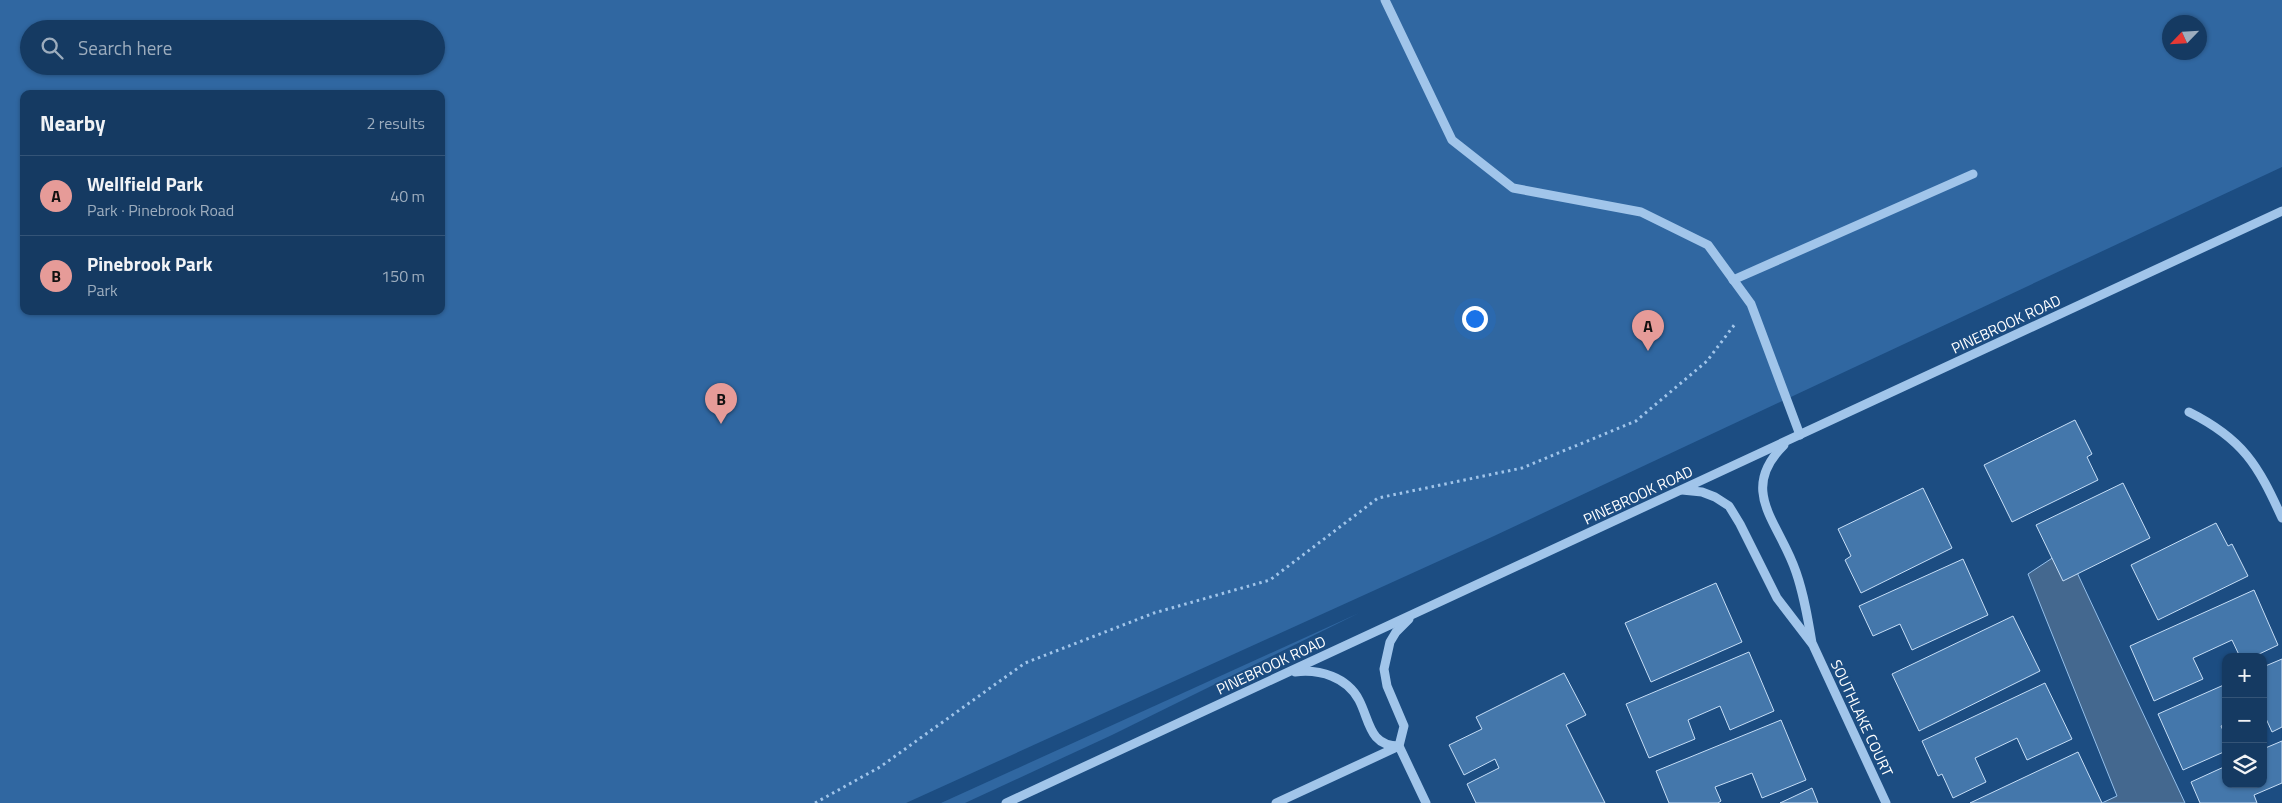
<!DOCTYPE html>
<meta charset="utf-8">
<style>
:root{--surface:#153a62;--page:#22456b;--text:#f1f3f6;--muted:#9dadbe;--line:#345477;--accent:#e69b98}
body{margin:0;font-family:"Titillium Web",sans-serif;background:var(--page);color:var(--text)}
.controls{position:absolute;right:15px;bottom:15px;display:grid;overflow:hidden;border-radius:10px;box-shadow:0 1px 4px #0004}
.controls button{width:45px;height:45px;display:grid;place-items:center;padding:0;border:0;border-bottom:1px solid var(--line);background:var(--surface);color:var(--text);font:25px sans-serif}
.compass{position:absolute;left:2162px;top:15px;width:45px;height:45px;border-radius:50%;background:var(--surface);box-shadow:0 1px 4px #0004;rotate:245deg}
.you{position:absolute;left:1474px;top:318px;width:18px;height:18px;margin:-12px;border:4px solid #fff;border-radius:50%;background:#1a73e8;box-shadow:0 0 0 8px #1a73e833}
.badge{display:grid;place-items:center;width:32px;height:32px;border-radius:50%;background:var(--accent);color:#111;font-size:16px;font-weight:700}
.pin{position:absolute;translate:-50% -41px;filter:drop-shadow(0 1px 2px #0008)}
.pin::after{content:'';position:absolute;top:26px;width:18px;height:15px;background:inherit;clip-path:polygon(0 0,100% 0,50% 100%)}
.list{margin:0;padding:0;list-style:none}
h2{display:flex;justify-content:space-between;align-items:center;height:65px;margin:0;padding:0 20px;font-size:21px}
h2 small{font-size:16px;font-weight:400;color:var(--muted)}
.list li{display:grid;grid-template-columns:32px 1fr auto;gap:15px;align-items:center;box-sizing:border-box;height:80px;padding:0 20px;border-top:1px solid var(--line)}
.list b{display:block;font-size:19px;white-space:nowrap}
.list p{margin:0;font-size:16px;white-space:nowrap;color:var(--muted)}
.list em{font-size:16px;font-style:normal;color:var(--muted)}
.icon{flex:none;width:28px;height:28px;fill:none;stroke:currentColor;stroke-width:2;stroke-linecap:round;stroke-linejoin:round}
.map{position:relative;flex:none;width:2282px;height:803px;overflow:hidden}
.search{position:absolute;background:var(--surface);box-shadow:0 1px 4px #0004;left:20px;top:20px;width:425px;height:55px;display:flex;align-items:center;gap:12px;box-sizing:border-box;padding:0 18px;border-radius:28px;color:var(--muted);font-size:19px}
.panel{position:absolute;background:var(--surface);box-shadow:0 1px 4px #0004;left:20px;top:90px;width:425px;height:225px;border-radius:10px}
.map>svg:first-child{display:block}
.green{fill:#3067a1;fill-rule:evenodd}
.water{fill:#44688f;stroke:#95c0ec}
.building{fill:#4477ab;stroke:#c6def7}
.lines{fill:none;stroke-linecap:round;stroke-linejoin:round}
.path{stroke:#a1c5ea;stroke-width:3;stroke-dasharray:2.5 4;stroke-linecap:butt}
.minor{stroke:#a1c5ea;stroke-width:9}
.labels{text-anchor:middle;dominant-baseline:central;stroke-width:4;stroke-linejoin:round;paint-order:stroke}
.street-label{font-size:15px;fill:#fff;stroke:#1c4d82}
</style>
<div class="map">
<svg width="2282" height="803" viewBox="0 0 2282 803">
<rect width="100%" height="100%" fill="#1c4d82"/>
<!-- green -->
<g class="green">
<path d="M 0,0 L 2282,0 L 2282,167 L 1494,536 L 906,803 L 0,803 ZM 2170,22 L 2200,22 L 2200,52 L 2170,52 ZM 29,29 L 436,29 L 436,66 L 29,66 ZM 24,94 L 441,94 L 441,311 L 24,311 Z"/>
<polygon points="1359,613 1112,735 965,803 941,803"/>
</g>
<!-- water -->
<polygon class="water" points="2066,549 2185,803 2102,803 2117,796 2028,574"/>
<!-- building -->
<g class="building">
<polygon points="2075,420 2092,454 2087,457 2098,480 2012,522 1984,465"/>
<polygon points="2123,483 2150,538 2063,581 2036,525"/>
<polygon points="1923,488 1952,548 1861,593 1845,560 1851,556 1838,529"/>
<polygon points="2216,523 2228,546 2232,544 2248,576 2158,620 2131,565"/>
<polygon points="1963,559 1988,615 1912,650 1900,624 1873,636 1859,606"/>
<polygon points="1716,583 1742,642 1651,682 1625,623"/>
<polygon points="2254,590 2278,645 2253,657 2240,657 2232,640 2193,658 2203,679 2154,701 2130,646"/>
<polygon points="2013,616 2040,671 1919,731 1892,674"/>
<polygon points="1749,652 1774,711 1730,730 1720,706 1688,720 1695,739 1649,758 1626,704"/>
<polygon points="2282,659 2282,727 2272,732 2263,712 2263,667"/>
<polygon points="1564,673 1586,715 1566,725 1605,803 1476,803 1467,784 1499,768 1495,759 1464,775 1449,745 1482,729 1476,717"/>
<polygon points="2045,683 2072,739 2027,760 2017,738 1975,758 1986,782 1953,798 1942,774 1938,776 1922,741"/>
<polygon points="2226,684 2226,724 2221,726 2226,737 2226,751 2183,770 2158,714"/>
<polygon points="1781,720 1806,780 1762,798 1752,773 1715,787 1721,801 1718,803 1669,803 1656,771"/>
<polygon points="2282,741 2282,783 2254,795 2257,803 2200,803 2191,782 2226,766 2226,784 2263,784 2263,749"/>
<polygon points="2078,752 2102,803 1970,803"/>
<polygon points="1812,788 1818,803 1780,803"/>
</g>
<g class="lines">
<!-- path -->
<polyline class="path" points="815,803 880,767 1025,663 1154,613 1270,580 1378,498 1522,468 1636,421 1707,361 1735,324"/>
<!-- minor -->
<g class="minor">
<polyline points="1385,0 1452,140 1513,188 1641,212 1708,245 1751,304 1800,435"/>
<polyline points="1733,280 1973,174"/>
<path d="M 2189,412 C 2243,439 2258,465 2282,518"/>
<path d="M 1784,445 C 1737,491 1780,523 1796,572 C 1804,595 1808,619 1812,643"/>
<polyline points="1682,490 1702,492 1715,497 1729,506 1740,524 1777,598 1813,645 1886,803"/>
<polyline points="1409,619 1396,632 1390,642 1384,669 1387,686 1404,726 1399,746 1426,803"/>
<path d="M 1295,672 C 1320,669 1347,677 1359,700 C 1370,721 1369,746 1399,746"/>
<polyline points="1006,803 2282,211"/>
<polyline points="1276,803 1397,747"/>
</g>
</g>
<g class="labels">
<!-- street labels -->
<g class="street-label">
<text transform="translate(2006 324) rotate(-25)">PINEBROOK ROAD</text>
<text transform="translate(1638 495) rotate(-25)">PINEBROOK ROAD</text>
<text transform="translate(1271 665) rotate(-25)">PINEBROOK ROAD</text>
<text transform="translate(1862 718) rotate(65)">SOUTHLAKE COURT</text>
</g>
</g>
</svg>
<div class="controls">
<button>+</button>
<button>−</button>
<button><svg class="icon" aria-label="layers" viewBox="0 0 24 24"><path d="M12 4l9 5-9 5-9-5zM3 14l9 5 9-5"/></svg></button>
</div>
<svg class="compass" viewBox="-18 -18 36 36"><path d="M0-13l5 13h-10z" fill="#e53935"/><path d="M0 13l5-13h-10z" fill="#9dadbe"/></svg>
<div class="you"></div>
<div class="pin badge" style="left:1648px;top:351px">A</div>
<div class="pin badge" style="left:721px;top:424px">B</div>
<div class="search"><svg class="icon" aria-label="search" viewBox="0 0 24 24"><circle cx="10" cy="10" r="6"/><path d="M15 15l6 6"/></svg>Search here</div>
<section class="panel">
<h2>Nearby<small>2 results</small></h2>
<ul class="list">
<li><span class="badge">A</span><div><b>Wellfield Park</b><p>Park · Pinebrook Road</p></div><em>40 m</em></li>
<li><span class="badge">B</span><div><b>Pinebrook Park</b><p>Park</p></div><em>150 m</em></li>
</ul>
</section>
</div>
